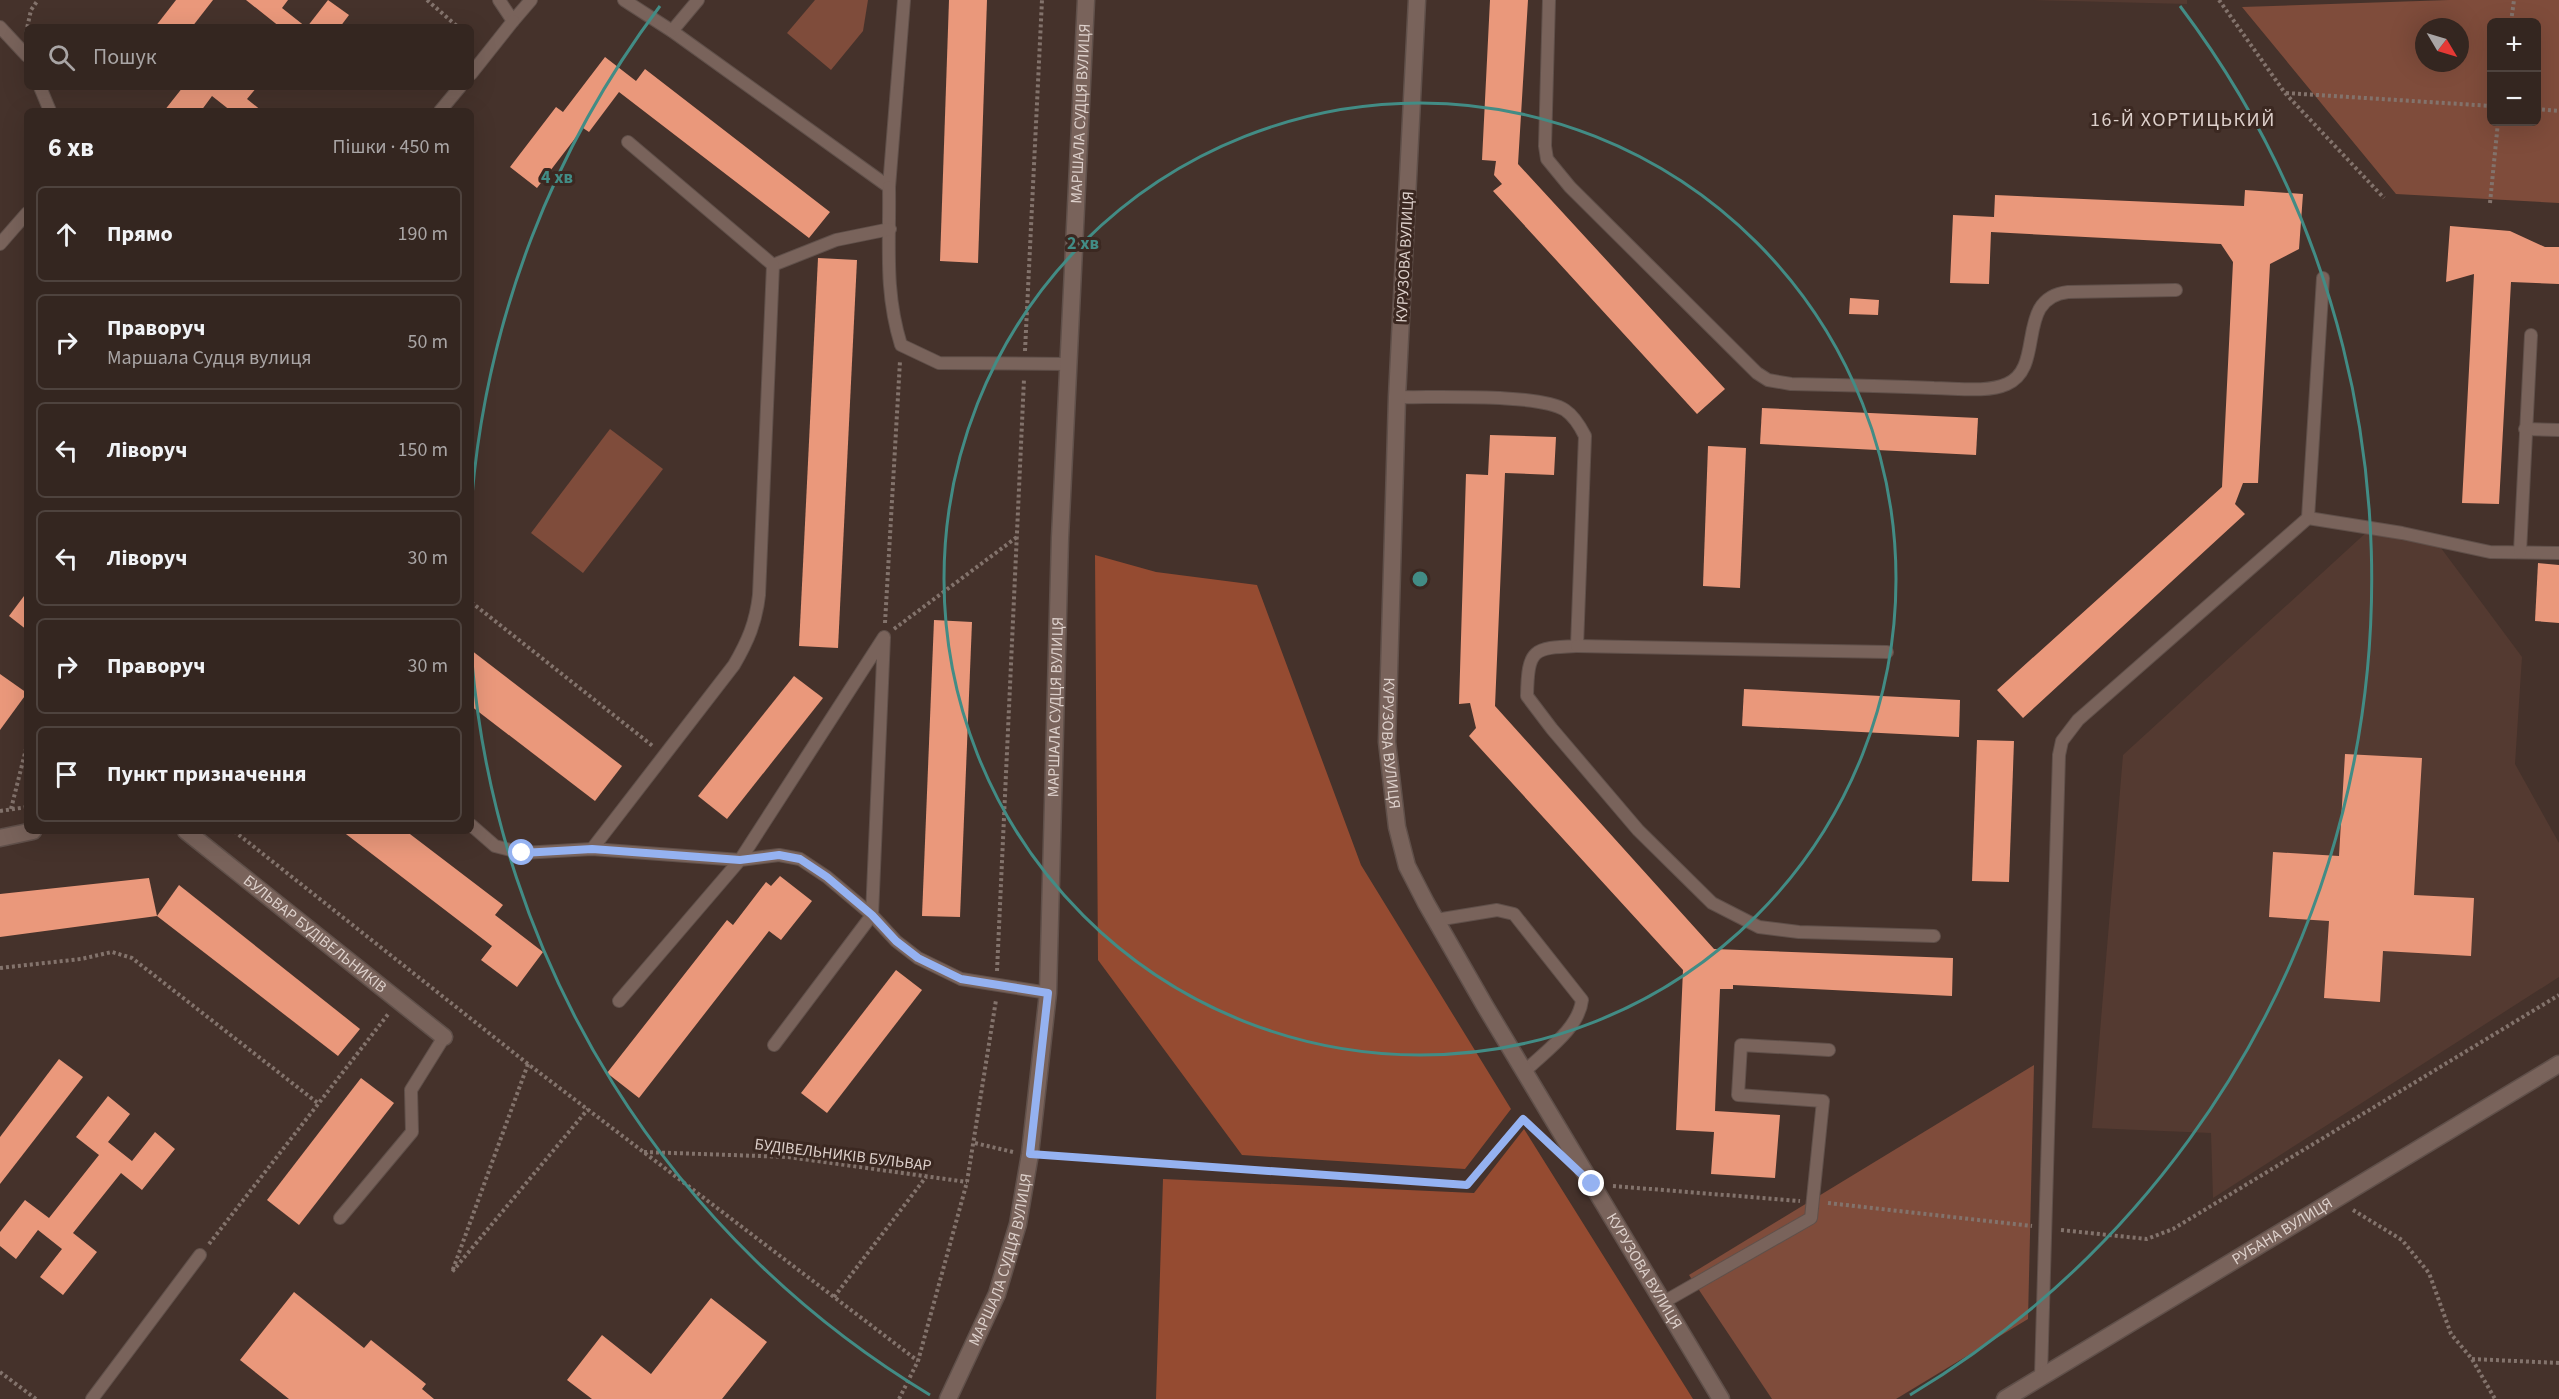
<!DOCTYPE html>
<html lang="uk">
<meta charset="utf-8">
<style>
:root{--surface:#342620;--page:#3f322d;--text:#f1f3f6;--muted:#a9a5a5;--line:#4e433e}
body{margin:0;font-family:"Source Sans 3",sans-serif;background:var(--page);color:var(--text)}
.controls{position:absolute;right:18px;top:18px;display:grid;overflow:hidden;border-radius:9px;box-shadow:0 6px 24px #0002}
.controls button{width:54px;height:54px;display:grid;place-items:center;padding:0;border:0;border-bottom:2px solid var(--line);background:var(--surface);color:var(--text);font:30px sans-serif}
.compass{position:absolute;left:2415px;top:18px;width:54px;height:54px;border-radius:50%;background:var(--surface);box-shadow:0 6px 24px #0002;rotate:128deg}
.stop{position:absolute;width:18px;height:18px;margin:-14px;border:4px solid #95b2f1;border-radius:50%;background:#fff}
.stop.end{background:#95b2f1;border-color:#fff;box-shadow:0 2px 6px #0008}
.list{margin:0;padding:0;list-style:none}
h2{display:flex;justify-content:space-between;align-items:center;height:78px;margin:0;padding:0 24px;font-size:26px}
h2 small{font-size:20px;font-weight:400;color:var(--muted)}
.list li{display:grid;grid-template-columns:39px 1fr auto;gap:18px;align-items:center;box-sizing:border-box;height:96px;margin:0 12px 12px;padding:0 12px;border:2px solid var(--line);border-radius:9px}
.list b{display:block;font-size:22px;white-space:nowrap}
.list p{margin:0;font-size:20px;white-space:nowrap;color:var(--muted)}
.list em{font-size:20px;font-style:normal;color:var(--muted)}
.icon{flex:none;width:33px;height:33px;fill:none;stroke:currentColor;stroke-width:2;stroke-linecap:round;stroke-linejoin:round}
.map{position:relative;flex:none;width:2559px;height:1399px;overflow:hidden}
.search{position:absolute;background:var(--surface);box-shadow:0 6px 24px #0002;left:24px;top:24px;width:450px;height:66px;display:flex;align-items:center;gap:15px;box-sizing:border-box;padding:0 21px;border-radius:9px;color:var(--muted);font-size:22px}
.panel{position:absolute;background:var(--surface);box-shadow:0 6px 24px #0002;left:24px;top:108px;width:450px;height:726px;border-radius:9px}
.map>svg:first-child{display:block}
.built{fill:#543a31}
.green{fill:#7f4c3b;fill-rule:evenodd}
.forest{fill:#954b31}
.building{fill:#ea987b}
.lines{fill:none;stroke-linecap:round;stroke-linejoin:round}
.service-casing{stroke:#60504a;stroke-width:14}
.minor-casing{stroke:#60504a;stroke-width:19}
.tertiary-casing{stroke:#60504a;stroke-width:19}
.path{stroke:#83736c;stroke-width:4;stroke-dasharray:3 3;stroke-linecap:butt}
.service{stroke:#79635b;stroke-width:12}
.minor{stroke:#79635b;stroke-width:16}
.tertiary{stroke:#79635b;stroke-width:16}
.route{stroke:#95b2f1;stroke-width:8}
.ring{fill:none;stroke:#428c85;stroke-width:3}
.labels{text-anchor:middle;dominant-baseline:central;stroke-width:6;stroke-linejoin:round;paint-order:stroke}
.street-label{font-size:16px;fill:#ddd0cb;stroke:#3b2821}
.quarter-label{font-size:20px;letter-spacing:1.5px;fill:#ddd0cb;stroke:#3b2821}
.centre{fill:#428c85;stroke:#3b2821;stroke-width:3}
.ring-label{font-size:18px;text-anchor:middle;font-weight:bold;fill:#428c85;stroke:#3b2821;stroke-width:6;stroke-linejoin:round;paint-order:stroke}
</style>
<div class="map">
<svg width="2559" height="1399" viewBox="0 0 2559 1399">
<rect width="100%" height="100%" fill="#45322b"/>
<!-- built -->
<g class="built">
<polygon points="2031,0 2187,0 2187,4"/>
<polygon points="2369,530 2438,544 2522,657 2515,764 2559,843 2559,977 2213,1198 2211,1133 2092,1128 2123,755"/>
</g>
<!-- green -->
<g class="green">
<polygon points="815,0 868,0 863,31 831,70 787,33"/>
<path d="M 2449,0 L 2559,0 L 2559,203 L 2396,194 L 2242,7 ZM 2492,22 L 2536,22 L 2536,122 L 2492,122 ZM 2424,27 L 2460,27 L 2460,63 L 2424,63 Z"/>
<polygon points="610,429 663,469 583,573 531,533"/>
<polygon points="2034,1065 2028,1319 1896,1399 1772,1399 1689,1275"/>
</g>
<!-- forest -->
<g class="forest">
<polygon points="1095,555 1156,572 1257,585 1361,865 1511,1109 1465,1169 1242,1155 1098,960"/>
<polygon points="1524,1129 1693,1399 1156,1399 1163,1179 1474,1193"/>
</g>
<!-- building -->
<g class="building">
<polygon points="176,0 213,0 192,27 155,27"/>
<polygon points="246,0 288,0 282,8 306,27 280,27"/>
<polygon points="328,0 349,15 340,27 307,27"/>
<polygon points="949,0 987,0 978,263 940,261"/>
<polygon points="1490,0 1528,0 1518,164 1725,389 1697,414 1493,191 1502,184 1494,175 1496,161 1482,160"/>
<polygon points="605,57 636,81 645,69 830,212 809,238 619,92 589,132 583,128 537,188 510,167 556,107 563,112"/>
<polygon points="183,87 257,87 247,99 262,111 231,111 212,96 201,111 164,111"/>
<polygon points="2245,190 2303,194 2299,249 2270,264 2258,483 2243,483 2235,504 2245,514 2023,718 1997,690 2222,487 2233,262 2221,244 1991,232 1989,284 1950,283 1953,215 1994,217 1995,195 2244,206"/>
<polygon points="2450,226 2510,231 2545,247 2559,247 2559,284 2511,282 2499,504 2462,503 2474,274 2446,282"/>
<polygon points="818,258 857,260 838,648 799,646"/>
<polygon points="1850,298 1879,300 1878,315 1849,314"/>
<polygon points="1762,408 1978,418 1976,455 1760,444"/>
<polygon points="1490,435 1556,437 1554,475 1505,473 1495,706 1714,949 1953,958 1952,996 1733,985 1733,989 1720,989 1715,1111 1780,1115 1775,1178 1711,1174 1714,1132 1676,1130 1683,970 1469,736 1476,728 1470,703 1459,704 1466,474 1488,475"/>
<polygon points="1708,446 1746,448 1740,588 1703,586"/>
<polygon points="2538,563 2559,565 2559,623 2535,621"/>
<polygon points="27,592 27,630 9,616"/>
<polygon points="934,620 972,622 960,917 922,916"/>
<polygon points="471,650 622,766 595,801 471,706"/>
<polygon points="0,674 27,693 0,730"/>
<polygon points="794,676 823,698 727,819 698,796"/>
<polygon points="1744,689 1960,700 1959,737 1742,726"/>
<polygon points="1977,740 2014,741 2009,882 1972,881"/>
<polygon points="2345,754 2422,758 2414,895 2474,898 2471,956 2383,951 2380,1002 2324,998 2329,921 2269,917 2273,852 2339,856"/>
<polygon points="342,831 406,831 503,905 495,915 543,952 517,987 481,960 492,946"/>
<polygon points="780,876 812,901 781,940 769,931 639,1098 607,1073 727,920 733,925 766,882 771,886"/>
<polygon points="149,878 157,916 0,937 0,894"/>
<polygon points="179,885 360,1029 338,1056 157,916"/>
<polygon points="896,970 922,990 827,1113 801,1093"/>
<polygon points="59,1059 83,1077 0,1184 0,1137"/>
<polygon points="361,1078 394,1103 299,1225 267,1200"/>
<polygon points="108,1096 130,1114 108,1142 132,1161 155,1132 175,1149 142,1190 121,1173 73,1233 97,1252 63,1295 40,1277 62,1249 38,1230 16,1259 0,1246 0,1232 25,1200 49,1218 99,1155 76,1137"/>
<polygon points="294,1292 364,1348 371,1340 426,1384 422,1389 434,1399 289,1399 240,1360"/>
<polygon points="711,1298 767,1342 722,1399 592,1399 567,1380 602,1335 651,1374"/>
</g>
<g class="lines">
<!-- service casing -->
<g class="service-casing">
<g id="service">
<polyline points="499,0 513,21 531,0"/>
<polyline points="624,0 672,31 889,187 904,0"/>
<path d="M 1549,0 L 1545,146 L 1547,159 L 1570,187 L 1757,373 L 1768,380 L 1791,384 C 1839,385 1886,386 1934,388 C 1956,388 1987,393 2007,384 C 2046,367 2014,298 2068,292 L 2176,290"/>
<polyline points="0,27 27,56"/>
<polyline points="672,31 698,0"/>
<polyline points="471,74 513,21"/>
<polyline points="40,87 50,111"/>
<polyline points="440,111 460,87"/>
<path d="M 889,187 C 890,244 884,290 901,345 L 939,363 L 1070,364"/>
<polyline points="0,244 27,213"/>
<polyline points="773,265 836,240 890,229"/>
<path d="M 1397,397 C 1433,398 1539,393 1565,410 C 1574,416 1580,426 1585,436 L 1577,646 C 1533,648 1528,648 1527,696 L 1552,729 L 1638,830 L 1712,903 L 1759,927 L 1799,932 L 1934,936"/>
<polyline points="2525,429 2559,430"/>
<polyline points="2308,518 2402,533 2490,552 2559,553"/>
<polyline points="2520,552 2531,335"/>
<polyline points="1577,646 1887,652"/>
<polyline points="471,825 495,846 522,853 592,849 740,860 884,637 872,915 774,1045"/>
<path d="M 592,849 L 734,665 C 748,641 756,622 759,595 L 773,265 L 628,142"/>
<path d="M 1436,920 L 1497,910 L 1514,914 L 1582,1000 C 1579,1029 1544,1052 1524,1072"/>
<polyline points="619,1001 740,860 779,855 800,859 827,877 872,915 896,941 918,958 961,979 1048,993"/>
<polyline points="340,1218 412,1132 411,1090 444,1037"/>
<polyline points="1662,1303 1811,1218 1823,1101 1738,1095 1741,1045 1829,1050"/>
<polyline points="2041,1376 2059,755 2062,741 2078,720 2308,518 2323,278"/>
<polyline points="92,1399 200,1255"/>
</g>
</g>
<!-- minor casing -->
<g class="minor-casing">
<g id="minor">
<path id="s1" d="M 186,831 L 444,1037"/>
<polyline points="0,838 33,831"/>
</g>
</g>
<!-- tertiary casing -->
<g class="tertiary-casing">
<g id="tertiary">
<path id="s2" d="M 1417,0 L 1397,397 L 1387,742 L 1397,827 L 1407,866 L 1426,903 L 1485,1006 L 1721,1399"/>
<path id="s3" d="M 948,1399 L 997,1294 L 1018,1224 L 1030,1154 L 1048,993 L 1060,538 L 1086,0"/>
<path id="s4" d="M 2005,1399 L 2559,1064"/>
</g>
</g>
<!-- path -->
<g class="path">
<polyline points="427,0 458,27"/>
<polyline points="2219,0 2285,93 2384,198"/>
<polyline points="2511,22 2514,0"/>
<polyline points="26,33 31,10 38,0"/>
<polyline points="2286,93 2492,106"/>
<polyline points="2536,109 2559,111"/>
<polyline points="2490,203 2498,122"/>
<polyline points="1025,351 1042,0"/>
<polyline points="471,602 654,747"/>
<polyline points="885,623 900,361"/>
<polyline points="894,629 1017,537"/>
<polyline points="11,809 27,745"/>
<polyline points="0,811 27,807"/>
<polyline points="234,831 528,1064 918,1361"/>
<polyline points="0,968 81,959 112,952 132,958 319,1104"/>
<polyline points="997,971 1024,379"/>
<polyline points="528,1064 452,1272 588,1109"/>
<polyline points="975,1143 1013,1152"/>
<polyline points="644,1152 788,1157 967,1182"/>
<polyline points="1047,1156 1467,1185 1523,1119 1541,1136"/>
<polyline points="1613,1186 1800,1201"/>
<polyline points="1828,1203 2032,1226"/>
<polyline points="2353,1210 2402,1240 2429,1273 2451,1334 2472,1359 2495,1399"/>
<polyline points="2061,1230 2147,1239 2173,1229 2559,995"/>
<polyline points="209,1244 389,1013"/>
<polyline points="834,1297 926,1177"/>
<polyline points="2472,1359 2559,1363"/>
<polyline points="0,1372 36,1399"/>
<polyline points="899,1399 918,1361 967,1182 996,1000"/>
</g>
<!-- service -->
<use href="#service" class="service"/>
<!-- minor -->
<use href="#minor" class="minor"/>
<!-- tertiary -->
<use href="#tertiary" class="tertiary"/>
</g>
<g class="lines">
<!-- route -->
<polyline class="route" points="522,853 592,849 740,860 779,855 800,859 827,877 872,915 896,941 918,958 961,979 1048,993 1030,1154 1467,1185 1523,1119 1592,1184"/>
</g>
<!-- distance rings -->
<g class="ring">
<circle cx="1420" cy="579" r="476"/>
<path d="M930 1395A952 952 0 0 1 472 662M472 496A952 952 0 0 1 660 6M2180 6A952 952 0 0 1 1910 1395"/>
</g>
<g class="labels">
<!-- street labels -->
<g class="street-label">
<text stroke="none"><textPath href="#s3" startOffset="1302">МАРШАЛА СУДЦЯ ВУЛИЦЯ</textPath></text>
<text transform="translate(1405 257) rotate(-87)">КУРУЗОВА ВУЛИЦЯ</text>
<text stroke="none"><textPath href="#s3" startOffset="708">МАРШАЛА СУДЦЯ ВУЛИЦЯ</textPath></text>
<text stroke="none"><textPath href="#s2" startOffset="744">КУРУЗОВА ВУЛИЦЯ</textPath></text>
<text stroke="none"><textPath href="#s1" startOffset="165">БУЛЬВАР БУДІВЕЛЬНИКІВ</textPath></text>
<text transform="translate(843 1155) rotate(7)">БУДІВЕЛЬНИКІВ БУЛЬВАР</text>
<text stroke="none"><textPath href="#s4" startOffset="324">РУБАНА ВУЛИЦЯ</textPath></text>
<text stroke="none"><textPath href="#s3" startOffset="150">МАРШАЛА СУДЦЯ ВУЛИЦЯ</textPath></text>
<text stroke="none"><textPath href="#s2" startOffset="1338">КУРУЗОВА ВУЛИЦЯ</textPath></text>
</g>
<!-- quarter labels -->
<g class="quarter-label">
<text x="2183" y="120">16-Й ХОРТИЦЬКИЙ</text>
</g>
</g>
<circle cx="1420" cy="579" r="9" class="centre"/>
<g class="ring-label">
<text x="557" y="183">4 хв</text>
<text x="1083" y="249">2 хв</text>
</g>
</svg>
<div class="controls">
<button>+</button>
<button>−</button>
</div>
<svg class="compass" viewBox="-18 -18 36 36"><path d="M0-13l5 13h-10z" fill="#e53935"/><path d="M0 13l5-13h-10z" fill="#a9a5a5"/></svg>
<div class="stop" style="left:522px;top:853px"></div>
<div class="stop end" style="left:1592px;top:1184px"></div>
<div class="search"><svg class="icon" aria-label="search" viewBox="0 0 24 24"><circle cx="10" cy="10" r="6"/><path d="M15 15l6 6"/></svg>Пошук</div>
<section class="panel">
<h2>6 хв<small>Пішки · 450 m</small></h2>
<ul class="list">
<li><svg class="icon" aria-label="ahead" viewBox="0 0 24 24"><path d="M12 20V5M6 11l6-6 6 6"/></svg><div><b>Прямо</b></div><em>190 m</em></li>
<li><svg class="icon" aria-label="right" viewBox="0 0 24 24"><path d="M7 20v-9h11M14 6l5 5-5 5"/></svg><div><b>Праворуч</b><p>Маршала Судця вулиця</p></div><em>50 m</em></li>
<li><svg class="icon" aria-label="left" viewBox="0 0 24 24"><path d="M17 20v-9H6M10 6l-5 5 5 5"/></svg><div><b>Ліворуч</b></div><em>150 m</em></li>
<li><svg class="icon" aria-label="left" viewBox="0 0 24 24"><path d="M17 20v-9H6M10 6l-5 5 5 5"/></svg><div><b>Ліворуч</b></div><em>30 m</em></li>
<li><svg class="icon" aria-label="right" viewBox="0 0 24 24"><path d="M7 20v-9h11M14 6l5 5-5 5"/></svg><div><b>Праворуч</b></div><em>30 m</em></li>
<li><svg class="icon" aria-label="arrive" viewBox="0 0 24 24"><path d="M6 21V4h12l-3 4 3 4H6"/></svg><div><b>Пункт призначення</b></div></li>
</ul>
</section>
</div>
